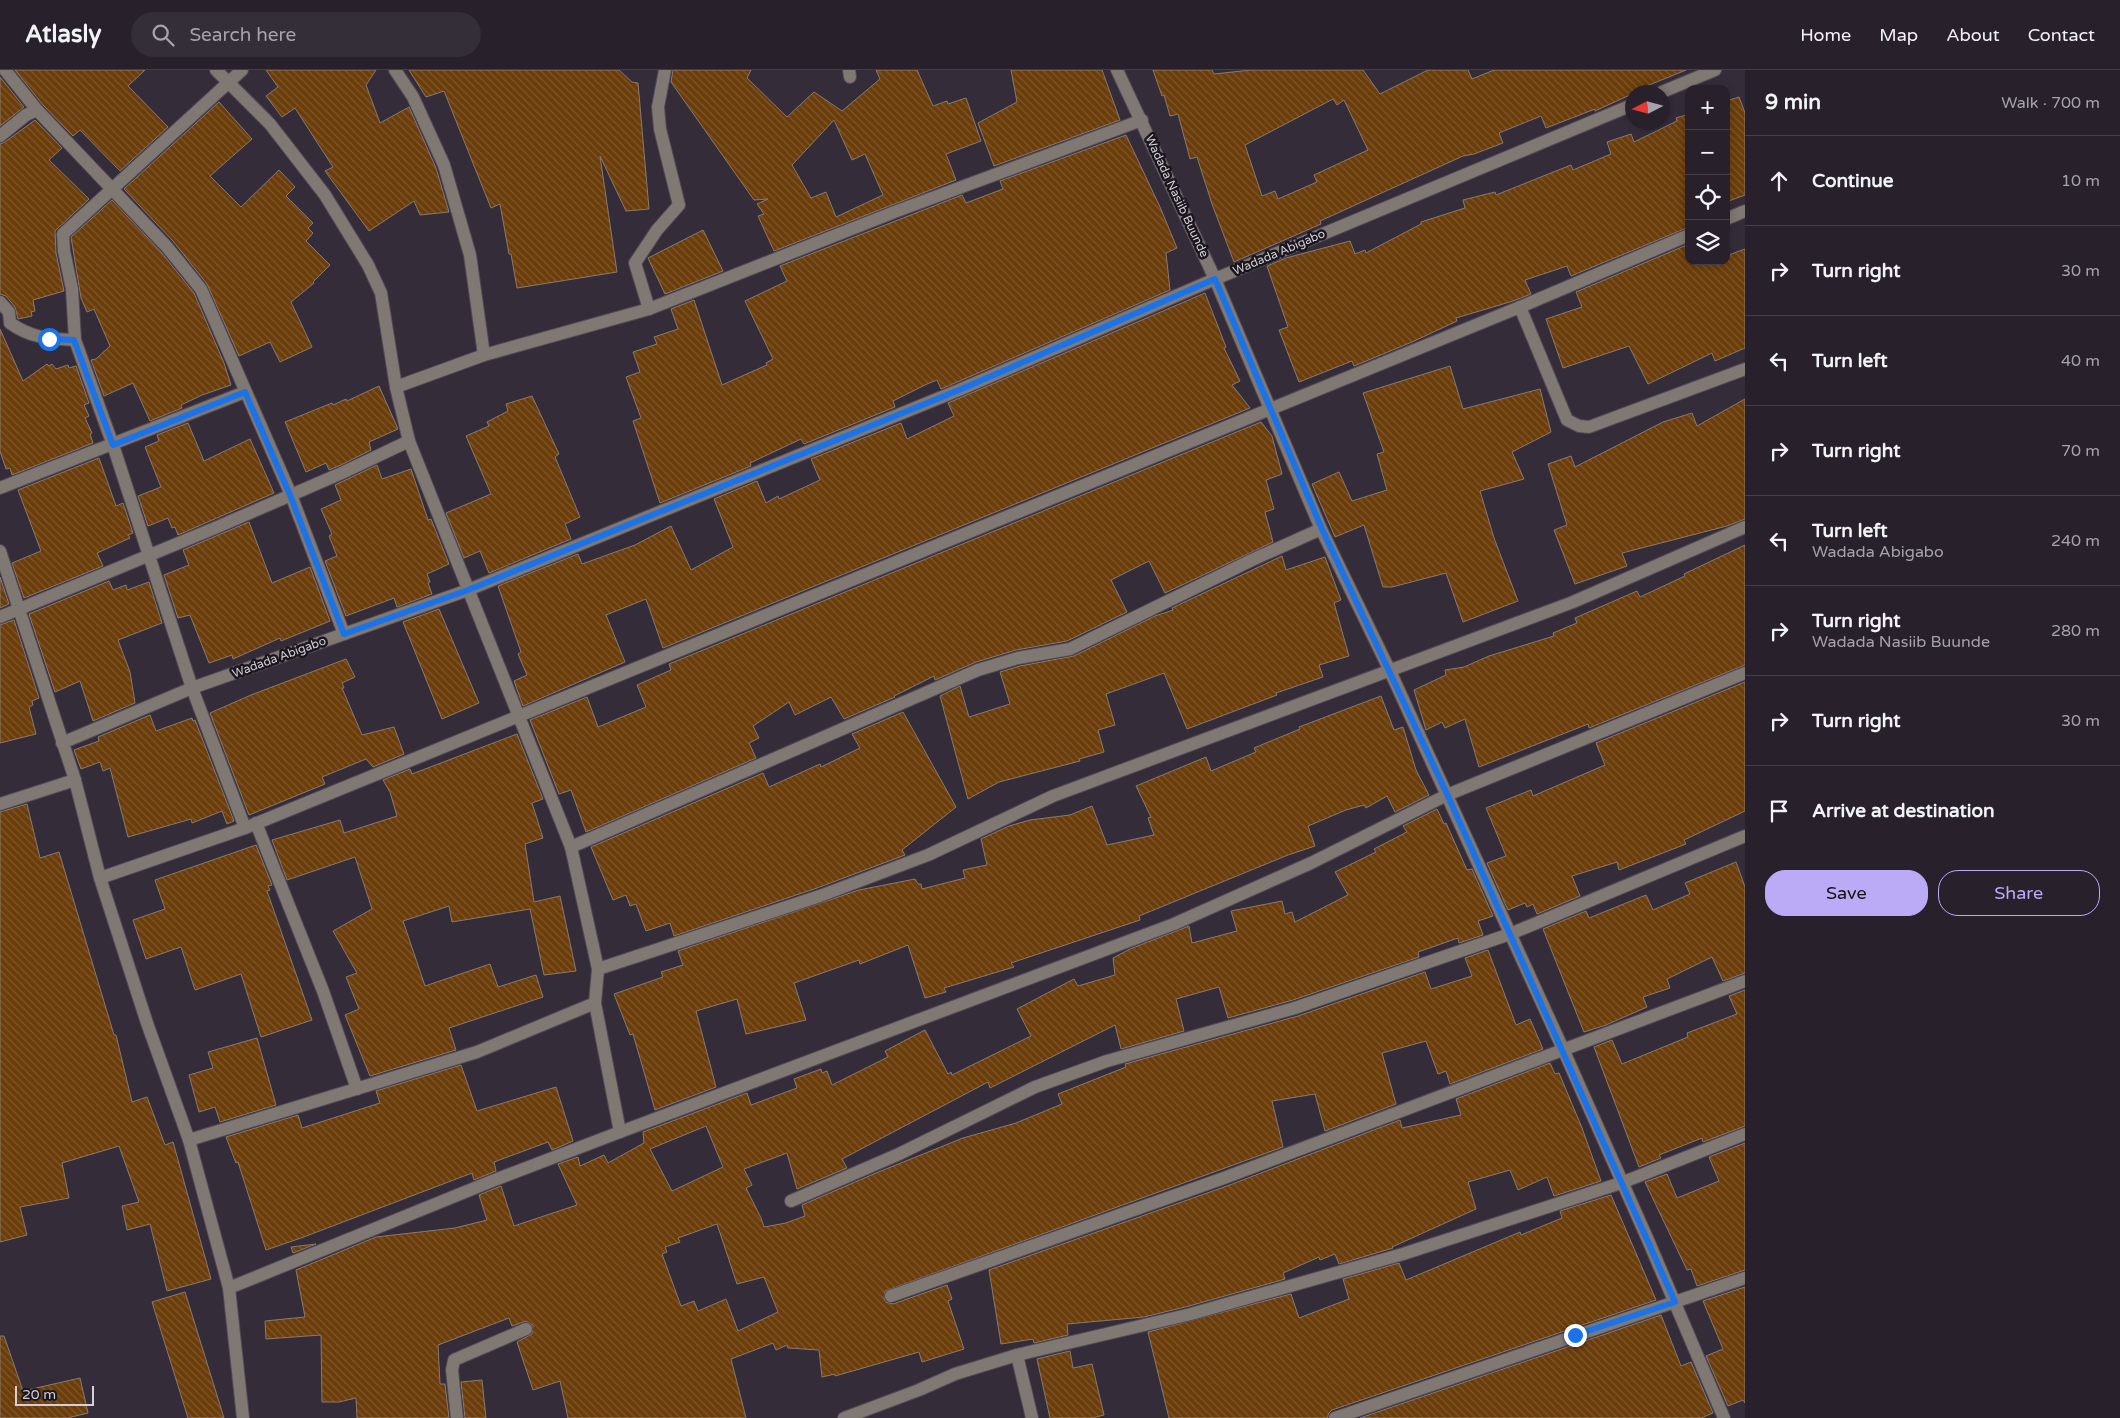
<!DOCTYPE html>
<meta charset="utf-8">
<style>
:root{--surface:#28212c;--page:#342e38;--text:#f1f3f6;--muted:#a5a3a9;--line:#443e48;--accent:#bbaaf6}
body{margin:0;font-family:"Varela Round",sans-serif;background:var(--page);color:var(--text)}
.controls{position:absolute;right:15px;top:15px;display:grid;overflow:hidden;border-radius:10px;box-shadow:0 2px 8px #0003}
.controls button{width:45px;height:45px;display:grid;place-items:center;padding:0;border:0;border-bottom:1px solid var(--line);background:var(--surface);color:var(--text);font:25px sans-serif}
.compass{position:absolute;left:1625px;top:15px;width:45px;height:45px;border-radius:50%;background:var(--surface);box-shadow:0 2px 8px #0003;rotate:264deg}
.scale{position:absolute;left:15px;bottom:12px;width:79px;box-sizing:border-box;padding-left:5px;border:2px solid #d4cfd8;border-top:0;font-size:14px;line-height:18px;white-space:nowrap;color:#d4cfd8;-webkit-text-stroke:4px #1a161d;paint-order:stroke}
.stop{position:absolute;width:15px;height:15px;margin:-11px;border:4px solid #1a73e8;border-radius:50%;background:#fff}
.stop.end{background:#1a73e8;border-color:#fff;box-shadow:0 1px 5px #0008}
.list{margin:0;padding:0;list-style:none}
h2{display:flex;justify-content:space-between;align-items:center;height:65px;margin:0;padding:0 20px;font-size:21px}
h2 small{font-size:16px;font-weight:400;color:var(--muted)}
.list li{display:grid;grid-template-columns:32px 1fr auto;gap:15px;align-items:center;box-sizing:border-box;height:90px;padding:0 20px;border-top:1px solid var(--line)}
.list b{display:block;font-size:19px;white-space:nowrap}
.list p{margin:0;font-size:16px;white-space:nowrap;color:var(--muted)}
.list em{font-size:16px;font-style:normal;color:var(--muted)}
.actions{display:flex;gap:10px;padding:15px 20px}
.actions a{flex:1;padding:11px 0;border:1px solid var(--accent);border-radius:20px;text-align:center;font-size:18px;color:var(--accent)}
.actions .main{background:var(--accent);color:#111}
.icon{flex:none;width:28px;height:28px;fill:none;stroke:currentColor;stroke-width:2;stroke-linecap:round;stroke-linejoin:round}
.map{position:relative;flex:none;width:1745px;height:1348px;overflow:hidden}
header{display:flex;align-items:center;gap:30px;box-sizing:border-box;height:70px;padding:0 25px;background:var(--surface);border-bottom:1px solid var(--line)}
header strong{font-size:24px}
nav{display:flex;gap:28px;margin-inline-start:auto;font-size:18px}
.search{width:350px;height:45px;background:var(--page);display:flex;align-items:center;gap:12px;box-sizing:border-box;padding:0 18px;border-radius:28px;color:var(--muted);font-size:19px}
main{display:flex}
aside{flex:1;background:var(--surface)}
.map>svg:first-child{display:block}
.building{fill:url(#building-back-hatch);stroke:#8a7a6d;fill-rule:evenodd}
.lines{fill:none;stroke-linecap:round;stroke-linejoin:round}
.minor-casing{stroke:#524956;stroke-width:14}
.minor{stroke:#807873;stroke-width:12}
.route{stroke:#1a73e8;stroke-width:6}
.labels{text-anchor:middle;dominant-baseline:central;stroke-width:5;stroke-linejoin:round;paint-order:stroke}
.street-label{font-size:12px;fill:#d4cfd8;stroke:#1a161d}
</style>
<header>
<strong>Atlasly</strong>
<div class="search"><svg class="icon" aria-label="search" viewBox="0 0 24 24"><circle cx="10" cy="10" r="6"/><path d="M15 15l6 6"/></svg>Search here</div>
<nav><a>Home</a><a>Map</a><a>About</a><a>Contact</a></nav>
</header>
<main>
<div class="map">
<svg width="1745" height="1348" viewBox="0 0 1745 1348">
<defs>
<pattern id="building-back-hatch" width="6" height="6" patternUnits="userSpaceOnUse" patternTransform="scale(1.25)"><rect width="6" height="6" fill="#6b3d0a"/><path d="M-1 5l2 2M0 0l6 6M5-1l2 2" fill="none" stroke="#7f582d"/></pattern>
</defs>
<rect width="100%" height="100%" fill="#352c3a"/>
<!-- building -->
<g class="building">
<polygon points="15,0 145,0 128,16 168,57 120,101 80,60 73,66 43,35"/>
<polygon points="266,0 376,0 366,15 380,53 409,37 436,98 449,142 420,145 414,131 369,161 325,101 333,97 295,38 282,47 266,26 278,17"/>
<polygon points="409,0 619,0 632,12 638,13 649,139 626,141 600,86 617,202 517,218 511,184 509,184 500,134 491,138 444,21 426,27"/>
<path d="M 673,0 L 751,0 L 747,8 L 787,47 L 814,22 L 842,41 L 880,9 L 876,0 L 917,0 L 933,36 L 947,31 L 948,34 L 966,28 L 981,71 L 946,84 L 956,110 L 774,181 L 758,146 L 764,144 L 757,134 L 768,129 L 754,130 L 671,12 ZM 834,50 L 852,90 L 865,84 L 883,125 L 836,147 L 826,122 L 811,128 L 792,95 Z"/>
<polygon points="1011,0 1102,0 1120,50 994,96 978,53 1017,32"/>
<path d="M 1153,0 L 1212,0 L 1214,4 L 1251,0 L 1363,0 L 1380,24 L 1428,0 L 1468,0 L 1472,9 L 1494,0 L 1686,0 L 1632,22 L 1632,24 L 1595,41 L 1595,39 L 1546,58 L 1541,46 L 1499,63 L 1503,73 L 1474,84 L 1463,86 L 1320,151 L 1321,154 L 1234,192 L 1212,134 L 1197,87 L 1190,89 L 1178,44 L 1170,46 L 1164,25 L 1162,26 ZM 1333,29 L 1337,35 L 1344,30 L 1368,80 L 1314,105 L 1317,112 L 1278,129 L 1275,121 L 1262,126 L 1245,75 Z"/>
<polygon points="0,7 24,37 0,56"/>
<polygon points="1739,27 1745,43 1745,125 1726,132 1726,31"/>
<polygon points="219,32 252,69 210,106 241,137 279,100 295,117 286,126 313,153 308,158 313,163 306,171 330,195 313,212 314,213 291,232 312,277 280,292 270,272 239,286 207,214 173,171 124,119"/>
<polygon points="1689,44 1689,157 1571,206 1567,196 1525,210 1531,224 1513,231 1456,248 1457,251 1412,272 1354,296 1352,291 1299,312 1279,260 1288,257 1267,196 1286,188 1350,171 1355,184 1365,180 1366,183 1421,154 1421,152 1465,138 1463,130 1495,122 1496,125 1571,95 1573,100 1611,84 1607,72 1631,64 1634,72 1677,51 1676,48"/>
<polygon points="35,50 62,78 49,90 89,129 55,161 56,183 64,221 33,230 35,241 31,242 32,246 18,249 15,237 6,226 0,224 0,74 5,72"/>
<polygon points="1126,65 1160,137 1177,178 1166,183 1170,220 941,319 937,310 927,314 893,331 895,337 804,374 801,369 750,393 751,396 660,433 633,351 641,348 626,307 640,302 633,282 657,274 654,267 678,259 671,239 694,230 722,315 767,295 766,293 773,289 745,231 787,211 780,196 962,125 966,133 1003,119 1000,111"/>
<polygon points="112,130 161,182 194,223 224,293 231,315 202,325 181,335 182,338 150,351 133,313 104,326 91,290 96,289 110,276 94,239 87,242 81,228 71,167"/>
<polygon points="703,160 723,201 665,224 648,188"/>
<polygon points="1689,174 1689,191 1726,191 1726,186 1745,179 1745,278 1715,291 1712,283 1648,314 1629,276 1563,298 1546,249 1582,237 1576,222"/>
<polygon points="1205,223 1226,277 1224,278 1240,311 1232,315 1250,338 663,578 646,529 606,545 625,592 523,636 514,611 527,605 518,584 521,582 498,516 578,484 582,494 635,475 671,456 691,500 733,477 714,429 757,411 766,433 778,426 779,429 820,410 811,389 901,353 907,369 954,346 948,333"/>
<polygon points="0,259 23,311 47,294 49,296 52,294 56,299 68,295 69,298 76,296 89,333 84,335 89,346 85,348 92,363 90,364 93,373 12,405 10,398 6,399 0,381"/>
<polygon points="1450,296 1463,339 1540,319 1551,362 1512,382 1524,409 1480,421 1494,468 1518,531 1463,552 1446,503 1392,517 1383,517 1364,455 1335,467 1312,414 1339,402 1352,431 1387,420 1377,384 1384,382 1363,323"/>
<polygon points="379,316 398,359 369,372 371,380 341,395 329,400 326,393 306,402 285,352 332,333 333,335 346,329 347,331"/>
<polygon points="532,326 559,384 555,387 580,447 565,454 571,469 489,503 480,481 464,488 446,443 491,424 466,366 489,356 487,352 508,341 506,334"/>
<polygon points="1745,329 1745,449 1727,456 1622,483 1627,496 1575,514 1554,460 1567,455 1548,394 1571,386 1575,397 1663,352 1692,343 1697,356"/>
<polygon points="1261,352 1272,366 1282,404 1266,410 1274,439 1265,442 1273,472 1165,523 1149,491 1111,510 1127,542 1067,571 1016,580 976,592 935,610 934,606 894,626 895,627 844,649 831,627 795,645 789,632 753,656 759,668 749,673 756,688 586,762 571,720 559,724 530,650 587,627 598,657 646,637 637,615 671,600 669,594"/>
<polygon points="188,353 204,391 250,369 274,423 178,465 175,457 172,458 168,448 148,456 138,426 161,417 145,377 159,371 157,365"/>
<polygon points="99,388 116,436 123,433 133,463 128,465 130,468 97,483 103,496 24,528 12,493 41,481 18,420"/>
<polygon points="377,395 382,409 411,399 428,450 431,449 449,494 427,504 430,512 428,513 432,524 397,537 394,528 346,546 325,491 337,486 329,466 332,464 321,439 341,430 335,415"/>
<polygon points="249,452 272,513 310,497 330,551 281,571 280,568 233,589 232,585 209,593 190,545 178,548 164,505 189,495 183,480"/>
<polygon points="1745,475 1745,595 1589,658 1588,654 1479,697 1465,649 1445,658 1442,652 1426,660 1414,620 1446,605 1445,600 1464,597 1489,586 1554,566 1553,563 1577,553 1575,548 1637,521 1640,527 1685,506 1684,504"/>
<polygon points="1282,486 1286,500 1325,487 1341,530 1334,533 1349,586 1319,595 1323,607 1276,623 1277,625 1187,659 1164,603 1106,624 1115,655 1098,660 1104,682 1079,689 1080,691 999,712 968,729 940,626 960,616 969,647 1010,634 1000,602 1020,596 1074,586 1155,546 1173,540 1172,538"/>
<polygon points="0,507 9,534 0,538"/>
<polygon points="109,511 113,520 126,515 127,520 149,512 162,553 118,570 130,602 135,633 93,651 80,611 55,622 29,544"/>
<polygon points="439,539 479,633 442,649 403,552"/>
<polygon points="14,550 39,628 32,631 33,635 29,637 36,664 0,673 0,555"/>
<polygon points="346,589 355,607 342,613 344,618 342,618 362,665 394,657 404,684 373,697 366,689 322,707 325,714 249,745 210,643 251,625"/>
<polygon points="1745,612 1745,741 1684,770 1686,774 1619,800 1617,792 1572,806 1580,826 1537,844 1533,834 1527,837 1525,833 1508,840 1487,793 1506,786 1486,738 1531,720 1533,726 1605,695 1596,673"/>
<polygon points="1381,626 1394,660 1403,657 1416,700 1429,725 1395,742 1387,726 1366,738 1364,735 1346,740 1308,756 1315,776 1288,785 1139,846 1140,850 1011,893 1014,897 944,918 946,922 925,928 908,875 860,894 859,890 794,913 806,950 746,964 737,929 696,941 716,1017 655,1040 633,964 630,965 614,924 663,907 661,902 683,895 678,881 859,820 915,809 918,814 921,814 922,819 965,808 963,800 987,795 981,769 1009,756 1030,750 1070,745 1092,736 1107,775 1154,765 1148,748 1151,747 1136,716 1206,687 1211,701 1256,682 1254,678 1300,659 1299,657"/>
<polygon points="903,642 956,737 902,780 905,785 817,818 674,866 670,853 646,861 636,834 630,836 626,825 613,830 591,777 763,703 769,717 820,694 821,697 860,678 852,664"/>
<polygon points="150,645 156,661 192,648 193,651 195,650 234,751 227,754 222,741 192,753 191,749 128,767 110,698 103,701 100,692 81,699 74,680 99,671 98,667"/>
<polygon points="517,664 543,729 532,733 543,768 525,774 534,832 560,826 576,901 544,905 530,839 452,852 449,836 403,851 425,916 490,894 498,917 536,905 543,927 449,958 456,980 370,1006 345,945 359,939 346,907 357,903 333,861 372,839 355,787 287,810 272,770 340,750 344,763 397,746 390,722 383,710 410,699 412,704"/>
<polygon points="27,734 40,788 59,782 114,965 116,965 132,1032 147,1027 165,1075 173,1072 211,1209 167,1221 150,1154 127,1160 122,1136 139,1132 119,1076 62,1093 69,1128 20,1137 27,1165 0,1172 0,742"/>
<path d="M 1437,739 L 1444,754 L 1446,753 L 1467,800 L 1472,799 L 1493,846 L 1478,851 L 1483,865 L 1459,873 L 1458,868 L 1418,882 L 1419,887 L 1293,930 L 1228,948 L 1219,917 L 1176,929 L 1184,961 L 1121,979 L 1115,955 L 990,1018 L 988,1012 L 842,1089 L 847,1098 L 797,1119 L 787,1083 L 744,1099 L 752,1115 L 746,1118 L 761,1148 L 764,1157 L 786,1153 L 805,1146 L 802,1135 L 876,1103 L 963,1068 L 1016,1053 L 1062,1034 L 1058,1024 L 1126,997 L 1125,994 L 1298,946 L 1425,902 L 1431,919 L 1472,906 L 1465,888 L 1488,880 L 1516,955 L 1530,949 L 1543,979 L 1450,1014 L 1446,1001 L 1438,1004 L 1426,971 L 1382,983 L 1396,1034 L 1325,1061 L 1315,1024 L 1272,1031 L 1283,1077 L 885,1221 L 884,1229 L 886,1232 L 893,1234 L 947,1215 L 952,1229 L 948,1231 L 964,1279 L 922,1292 L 919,1282 L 835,1306 L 835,1304 L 822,1307 L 819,1280 L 788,1278 L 787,1275 L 776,1280 L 773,1273 L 731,1289 L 746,1348 L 568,1348 L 560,1311 L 533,1320 L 517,1272 L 532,1264 L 533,1255 L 526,1251 L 512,1256 L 509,1248 L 438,1275 L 440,1314 L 445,1314 L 449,1348 L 357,1348 L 356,1328 L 339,1332 L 322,1332 L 321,1265 L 266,1269 L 265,1251 L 305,1247 L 296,1200 L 376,1167 L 455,1158 L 487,1150 L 479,1125 L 501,1116 L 514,1156 L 577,1135 L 558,1094 L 578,1087 L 580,1096 L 604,1085 L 608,1093 L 644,1073 L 643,1062 L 747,1023 L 751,1035 L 797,1018 L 794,1009 L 821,999 L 822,1003 L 827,1001 L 832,1015 L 888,987 L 885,981 L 925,960 L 948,1004 L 951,1002 L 952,1005 L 1031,966 L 1017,939 L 1074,909 L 1078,916 L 1115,905 L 1113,888 L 1130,879 L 1189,856 L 1192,873 L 1237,861 L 1231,841 L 1282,831 L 1285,844 L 1292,842 L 1295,852 L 1348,825 L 1335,802 L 1376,782 L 1374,779 L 1407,762 L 1403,756 ZM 706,1056 L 723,1097 L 672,1121 L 650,1079 ZM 717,1154 L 737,1214 L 764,1207 L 778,1242 L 738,1261 L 726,1229 L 698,1241 L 694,1231 L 681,1236 L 662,1184 L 667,1182 L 665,1177 L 680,1172 L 678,1168 Z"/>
<polygon points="256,775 272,815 268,816 270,820 267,821 312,950 261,967 241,904 195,920 181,877 146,889 133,850 165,839 155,810"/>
<polygon points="1736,792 1745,817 1745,903 1723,911 1712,887 1667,909 1670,918 1643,927 1647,937 1606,955 1584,962 1543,859 1586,841 1589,848 1646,825 1653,840 1690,824 1685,813"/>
<polygon points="1745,920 1745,1056 1703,1072 1702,1068 1659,1085 1661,1088 1639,1097 1594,977 1612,970 1622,994 1688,967 1687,963 1737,944 1729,926"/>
<polygon points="257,968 276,1035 220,1052 215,1037 199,1042 189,1005 213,998 208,982"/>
<polygon points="1550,993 1555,1004 1559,1003 1582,1058 1601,1111 1554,1126 1547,1107 1518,1120 1510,1100 1468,1112 1476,1139 1392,1177 1393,1178 1339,1194 1335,1184 1320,1190 1319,1187 1283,1203 1285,1209 1189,1236 1144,1247 1067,1254 1068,1265 1034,1273 1033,1269 1001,1274 989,1200 1227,1116 1400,1050 1402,1058 1461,1045 1456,1029"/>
<polygon points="461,995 477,1041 556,1017 573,1071 552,1080 548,1072 494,1092 496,1101 474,1110 472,1103 301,1168 266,1180 238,1092 236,1093 226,1067 298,1045 302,1058 380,1033 376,1021"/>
<polygon points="1745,1073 1745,1200 1697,1216 1691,1199 1687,1200 1645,1112 1667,1104 1677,1128 1719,1111 1709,1087"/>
<polygon points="1611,1125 1656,1230 1332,1340 1329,1343 1327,1348 1169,1348 1148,1262 1291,1224 1299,1248 1349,1229 1343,1209 1399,1193 1406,1210 1520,1162 1521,1165 1562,1148 1560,1141"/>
<polygon points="316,1174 293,1183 291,1177"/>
<polygon points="1745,1217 1745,1333 1743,1330 1728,1336 1706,1286 1723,1279 1703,1231"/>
<polygon points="185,1222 224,1348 188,1348 152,1232"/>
<polygon points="1661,1245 1681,1296 1691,1292 1713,1343 1701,1348 1360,1348"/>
<polygon points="0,1266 4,1266 23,1321 80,1308 88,1343 67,1348 0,1348"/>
<polygon points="1070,1281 1073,1298 1092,1294 1104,1345 1092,1348 1050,1348 1037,1289"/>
<polygon points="482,1310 486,1348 465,1348 461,1312"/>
</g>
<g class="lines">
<!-- minor casing -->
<g class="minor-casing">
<g id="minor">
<polyline points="5,0 37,40 167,177 201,219 291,425 344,564"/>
<polyline points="216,0 270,54 325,125 368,195 381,223 396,317"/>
<polyline points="242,0 63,164 64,181 72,219 75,270 113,375 192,618 245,758"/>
<polyline points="395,0 413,27 444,95 470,185 484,285"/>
<polyline points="849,0 850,7"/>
<polyline points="1117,0 1215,209 1321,459 1390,601 1563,979 1648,1170 1724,1348"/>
<polyline points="1662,22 1715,0"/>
<polyline points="0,66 26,45 37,40"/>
<polyline points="1726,149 1745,141"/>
<path d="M 0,232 L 9,242 L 10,253 C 31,268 49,269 75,270"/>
<polyline points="1520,237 1689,165"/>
<polyline points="649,239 635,193 657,160 679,135 660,59 658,37 665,0"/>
<polyline points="0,418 245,322"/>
<polyline points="0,481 75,710 100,808 147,953 189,1070 229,1218"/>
<polyline points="0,547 215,458 344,402 409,371"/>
<polyline points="62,673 192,618 468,520 959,320 1215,209 1632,35"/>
<polyline points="0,734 75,710"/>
<polyline points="256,753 323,921 357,1019"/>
<polyline points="571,777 978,600 1018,588 1070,579 1254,489 1321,459"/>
<polyline points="100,808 245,758 1520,237 1567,350 1579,356 1589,357 1745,299"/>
<polyline points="598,899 820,826 928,785 1053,726 1573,532 1745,457"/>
<polyline points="620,1062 1174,854 1311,793 1447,725 1745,603"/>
<polyline points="189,1070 477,982 595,933"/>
<polyline points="791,1131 899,1084 1035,1017 1107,991 1295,938 1510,864 1745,766"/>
<polyline points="891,1226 1224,1108 1745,911"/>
<polyline points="1017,1285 1032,1348"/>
<polyline points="243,1348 229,1218 492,1111 620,1062 595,933 598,899 571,777 409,371 396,317 484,285 649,239 897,141 1142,50"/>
<polyline points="457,1348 452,1300 454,1290 526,1259"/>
<polyline points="844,1348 919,1320 955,1304 1017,1285 1191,1244 1403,1184 1621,1113 1745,1064"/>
<polyline points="1335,1348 1745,1208"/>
</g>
</g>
<!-- minor -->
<use href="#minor" class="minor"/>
</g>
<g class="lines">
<!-- route -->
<polyline class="route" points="49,269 74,270 113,375 245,322 290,425 344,564 468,520 959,320 1215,209 1322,459 1447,724 1675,1232 1575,1265"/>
</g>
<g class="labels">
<!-- street labels -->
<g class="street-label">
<text transform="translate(1177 126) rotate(65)">Wadada Nasiib Buunde</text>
<text transform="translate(1279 182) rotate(-23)">Wadada Abigabo</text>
<text transform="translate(279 587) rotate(-20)">Wadada Abigabo</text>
</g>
</g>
</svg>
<div class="controls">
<button>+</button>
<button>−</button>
<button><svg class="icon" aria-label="locate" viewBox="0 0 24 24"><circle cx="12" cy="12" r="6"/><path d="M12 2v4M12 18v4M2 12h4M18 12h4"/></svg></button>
<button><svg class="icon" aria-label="layers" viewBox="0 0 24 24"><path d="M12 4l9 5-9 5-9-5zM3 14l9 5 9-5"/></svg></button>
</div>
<svg class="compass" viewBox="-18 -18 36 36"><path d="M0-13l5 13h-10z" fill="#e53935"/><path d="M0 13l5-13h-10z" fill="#a5a3a9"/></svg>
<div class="scale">20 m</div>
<div class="stop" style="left:49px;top:269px"></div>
<div class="stop end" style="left:1575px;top:1265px"></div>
</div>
<aside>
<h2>9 min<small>Walk · 700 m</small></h2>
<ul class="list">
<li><svg class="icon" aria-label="ahead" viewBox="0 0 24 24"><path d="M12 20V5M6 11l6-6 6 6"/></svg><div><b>Continue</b></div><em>10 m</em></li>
<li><svg class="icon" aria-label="right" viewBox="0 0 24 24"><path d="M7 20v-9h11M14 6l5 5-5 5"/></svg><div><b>Turn right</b></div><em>30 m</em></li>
<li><svg class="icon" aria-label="left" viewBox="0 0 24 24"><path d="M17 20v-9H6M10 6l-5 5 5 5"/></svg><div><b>Turn left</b></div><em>40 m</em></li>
<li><svg class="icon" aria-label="right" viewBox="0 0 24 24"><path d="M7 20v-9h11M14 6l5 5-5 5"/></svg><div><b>Turn right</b></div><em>70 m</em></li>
<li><svg class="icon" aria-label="left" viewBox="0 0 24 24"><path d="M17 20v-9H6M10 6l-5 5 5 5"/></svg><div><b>Turn left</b><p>Wadada Abigabo</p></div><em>240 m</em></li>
<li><svg class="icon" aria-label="right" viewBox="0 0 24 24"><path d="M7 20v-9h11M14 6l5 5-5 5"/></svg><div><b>Turn right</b><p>Wadada Nasiib Buunde</p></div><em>280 m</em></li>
<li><svg class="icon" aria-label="right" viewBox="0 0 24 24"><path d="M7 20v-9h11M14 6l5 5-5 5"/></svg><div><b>Turn right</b></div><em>30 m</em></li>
<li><svg class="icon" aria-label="arrive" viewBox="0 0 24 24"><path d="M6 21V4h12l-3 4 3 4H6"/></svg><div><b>Arrive at destination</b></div></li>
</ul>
<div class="actions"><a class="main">Save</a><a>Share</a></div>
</aside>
</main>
